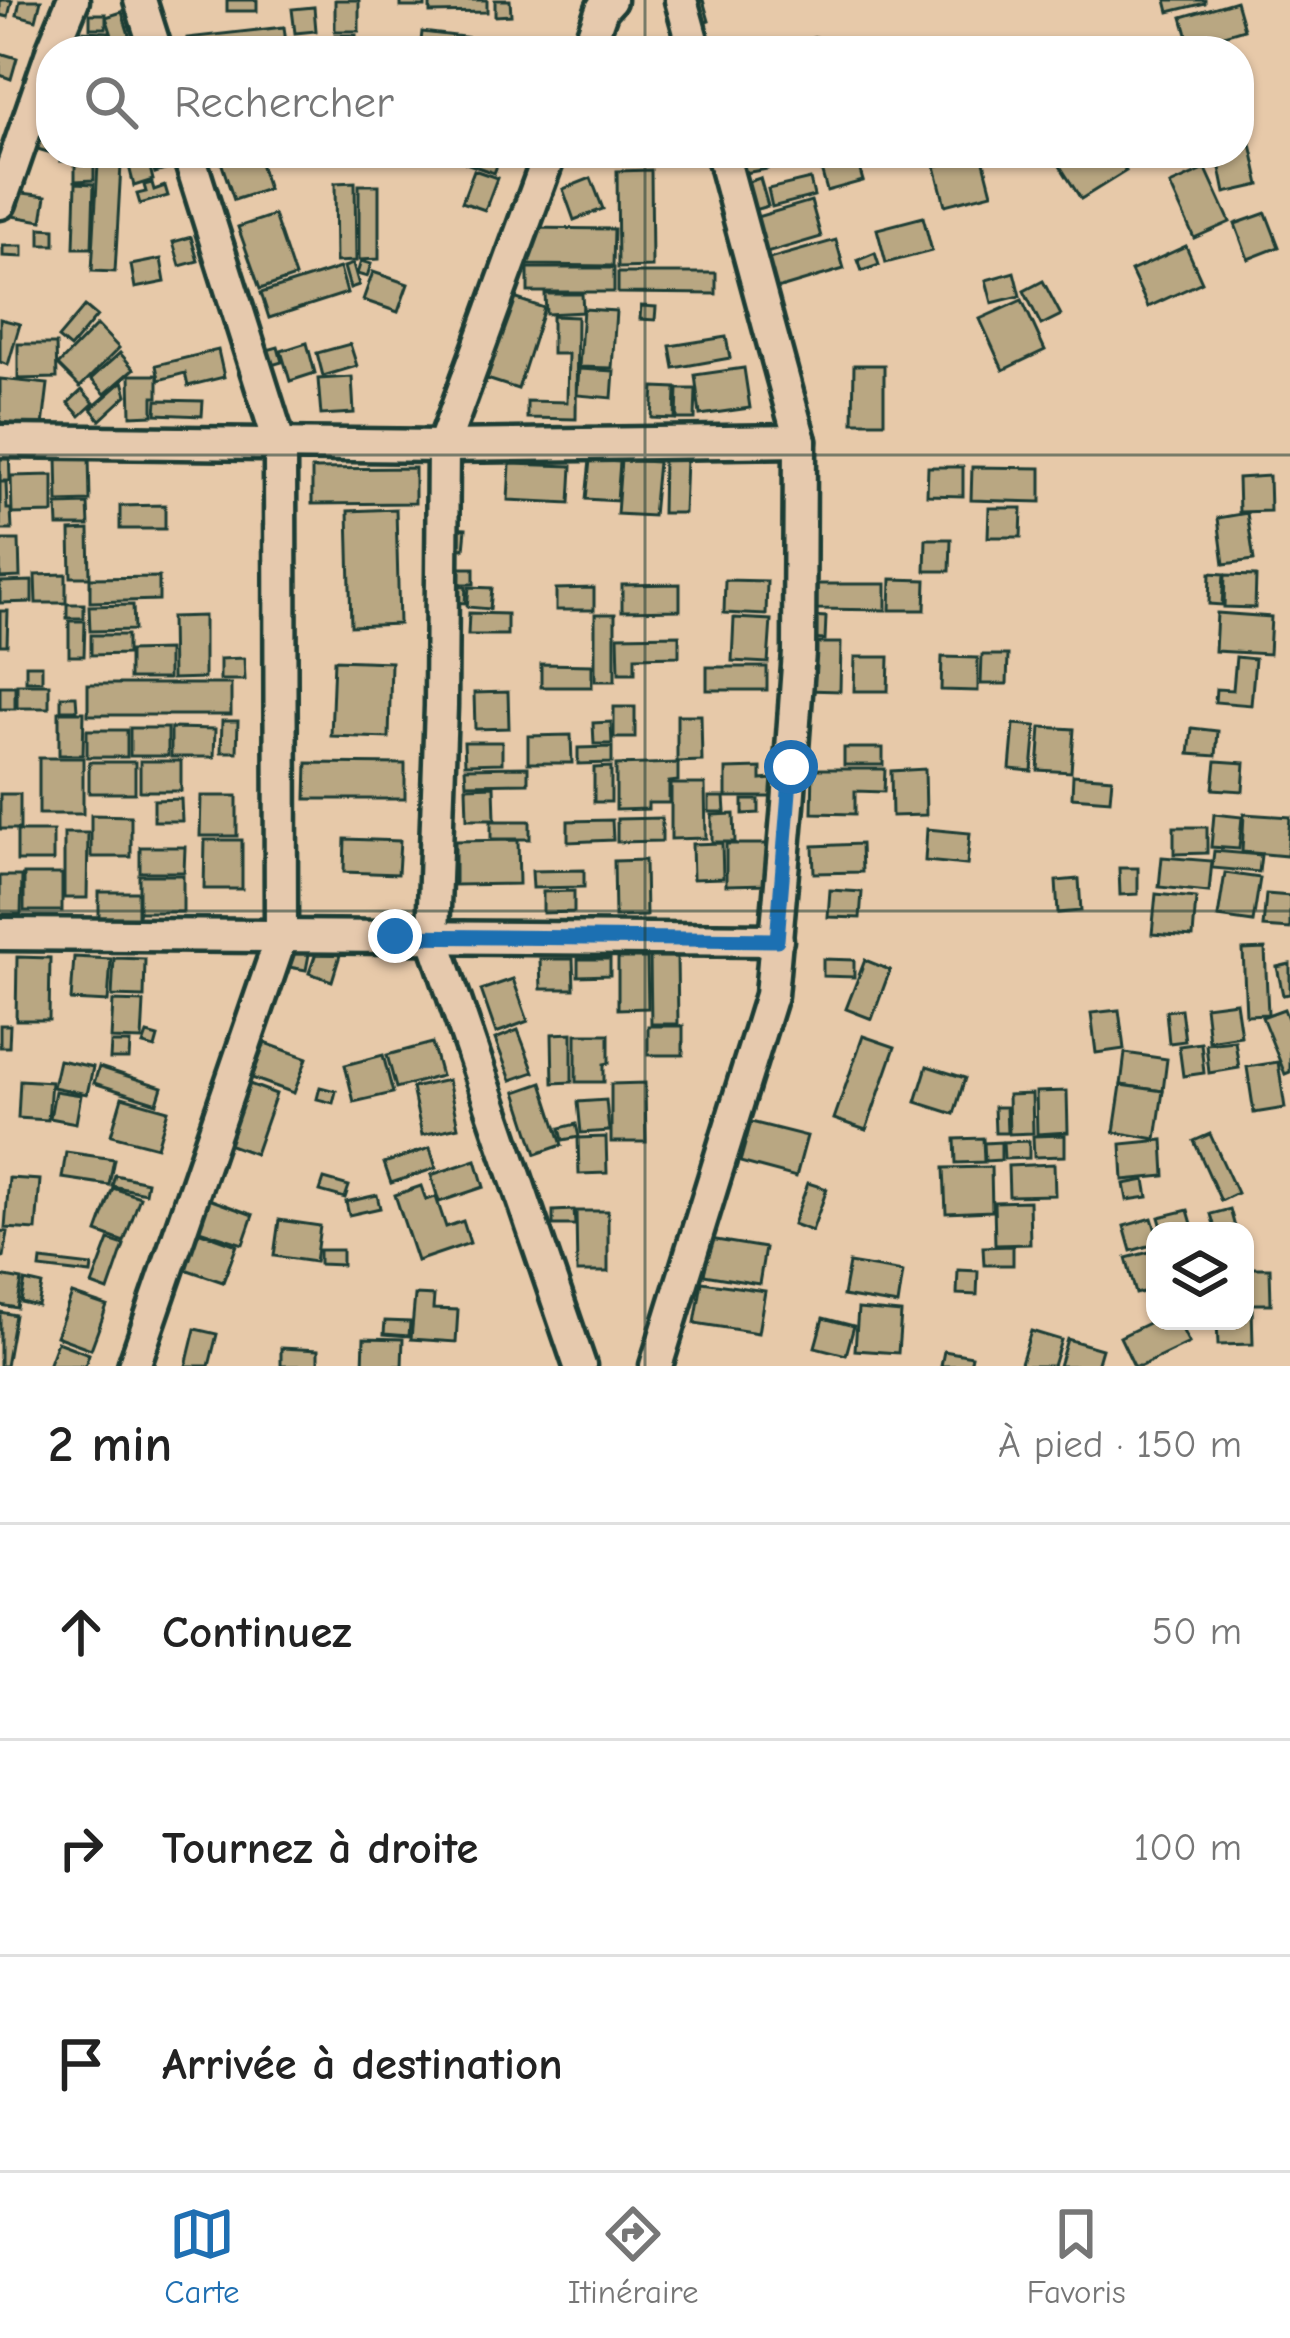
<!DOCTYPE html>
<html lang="fr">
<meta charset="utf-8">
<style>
:root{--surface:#fff;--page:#f2f2f2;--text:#222;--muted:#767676;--line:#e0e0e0;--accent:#1f6fb2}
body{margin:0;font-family:"Comic Neue",sans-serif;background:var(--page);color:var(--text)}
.controls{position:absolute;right:36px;bottom:36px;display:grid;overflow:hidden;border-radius:24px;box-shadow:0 3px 9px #0004}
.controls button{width:108px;height:108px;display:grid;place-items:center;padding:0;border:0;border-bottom:3px solid var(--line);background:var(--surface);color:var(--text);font:60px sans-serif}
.stop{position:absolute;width:36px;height:36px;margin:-27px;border:9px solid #1f6fb2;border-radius:50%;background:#fff}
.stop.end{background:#1f6fb2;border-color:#fff;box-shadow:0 3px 12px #0008}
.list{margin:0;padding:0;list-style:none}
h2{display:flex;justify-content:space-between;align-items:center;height:156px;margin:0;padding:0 48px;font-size:51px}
h2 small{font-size:39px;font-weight:400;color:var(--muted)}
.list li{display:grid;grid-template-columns:78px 1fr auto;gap:36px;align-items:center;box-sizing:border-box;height:216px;padding:0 48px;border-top:3px solid var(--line)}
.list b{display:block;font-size:45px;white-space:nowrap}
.list em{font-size:39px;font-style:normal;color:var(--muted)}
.icon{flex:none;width:66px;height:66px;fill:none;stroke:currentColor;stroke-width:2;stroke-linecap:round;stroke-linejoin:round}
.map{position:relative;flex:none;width:1290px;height:1366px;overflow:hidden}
.search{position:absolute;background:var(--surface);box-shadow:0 3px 9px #0004;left:36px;right:36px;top:36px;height:132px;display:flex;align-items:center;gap:30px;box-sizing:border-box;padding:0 42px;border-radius:48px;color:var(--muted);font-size:45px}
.sheet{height:804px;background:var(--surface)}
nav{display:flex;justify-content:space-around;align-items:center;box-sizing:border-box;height:168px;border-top:3px solid var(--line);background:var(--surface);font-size:33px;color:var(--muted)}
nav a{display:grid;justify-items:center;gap:6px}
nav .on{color:var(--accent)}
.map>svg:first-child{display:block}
.building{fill:#b9a782;stroke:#1f3d34;stroke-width:3}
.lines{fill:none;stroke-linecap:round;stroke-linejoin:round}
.street-casing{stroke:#1f3d34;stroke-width:39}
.street{stroke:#e6c9ad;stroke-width:30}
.route{stroke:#1f6fb2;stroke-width:15}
.grid{fill:none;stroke:#1f3d34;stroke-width:3;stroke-opacity:0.55}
</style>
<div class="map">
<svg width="1290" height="1366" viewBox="0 0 1290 1366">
<rect width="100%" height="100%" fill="#e7c9a9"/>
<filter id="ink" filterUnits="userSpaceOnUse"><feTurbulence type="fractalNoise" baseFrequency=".00833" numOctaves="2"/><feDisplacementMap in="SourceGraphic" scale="24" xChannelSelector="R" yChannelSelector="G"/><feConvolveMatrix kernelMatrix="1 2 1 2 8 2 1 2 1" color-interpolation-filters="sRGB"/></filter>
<g filter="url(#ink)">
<!-- building -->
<g class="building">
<polygon points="0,0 12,0 8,17 0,15"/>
<polygon points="20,0 41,0 36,20 17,15"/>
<rect x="227" y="0" width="30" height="11"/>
<rect x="335" y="0" width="24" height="31"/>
<rect x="401" y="0" width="24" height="7"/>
<polygon points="430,0 487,0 487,12 430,13"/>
<polygon points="495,0 510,0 511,15 495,16"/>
<polygon points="683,0 703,0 709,21 691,27"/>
<polygon points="1166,0 1205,0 1205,3 1169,12"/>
<polygon points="1236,1 1244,29 1190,45 1182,17"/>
<polygon points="314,7 316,31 295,33 292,9"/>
<polygon points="122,12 134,51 117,51 106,17"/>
<rect x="90" y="14" width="16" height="14"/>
<polygon points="284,27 287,51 188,51 187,38"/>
<polygon points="77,31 109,32 108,51 76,51"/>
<polygon points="422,32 481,39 479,51 420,51"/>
<polygon points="335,35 356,35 356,51 336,51"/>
<polygon points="816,37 819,51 787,51 786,45"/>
<polygon points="0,53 17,58 11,79 0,75"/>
<polygon points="45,117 51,120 51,153 55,154 34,148"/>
<polygon points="1251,144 1260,185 1225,193 1217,153 1239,153 1239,146"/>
<polygon points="61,153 117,153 117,162 60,161"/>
<polygon points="218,153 257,153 268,189 234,200"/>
<polygon points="470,153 502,153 494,173 466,163"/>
<polygon points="647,153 675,153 676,158 650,165"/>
<polygon points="729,153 764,153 767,169 733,175"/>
<polygon points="837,153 855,153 863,181 827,191 818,158"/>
<polygon points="1056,153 1115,153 1126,171 1081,199 1053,155"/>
<polygon points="982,154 992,193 945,205 935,166"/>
<polygon points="165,155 168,169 155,173 151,159"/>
<polygon points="148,160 153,180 134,186 129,166"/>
<polygon points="94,163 94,180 75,181 75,164"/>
<polygon points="98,164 121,165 115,272 92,271"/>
<polygon points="1206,169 1230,222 1194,238 1170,185"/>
<polygon points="474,170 497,178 485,210 462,202"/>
<polygon points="651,170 652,267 618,268 617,171"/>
<polygon points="591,178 603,209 574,220 563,189"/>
<polygon points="760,178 768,206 747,212 739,185"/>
<polygon points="810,179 814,196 772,207 768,189"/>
<polygon points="355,182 356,261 336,262 335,183"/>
<polygon points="76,183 94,184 92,248 74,248"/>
<polygon points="152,183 154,190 165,186 168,196 140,204 137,194 146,192 144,185"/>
<polygon points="359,185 379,185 379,259 359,260"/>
<polygon points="15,192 46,196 42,221 12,216"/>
<polygon points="811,201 821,237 760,255 750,219"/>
<polygon points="1266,213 1279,247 1248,259 1235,224"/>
<polygon points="274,215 295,277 260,289 238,227"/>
<polygon points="923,217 932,251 886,263 877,229"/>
<polygon points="40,228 55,229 55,245 40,245"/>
<polygon points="526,228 614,229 613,266 526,265"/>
<polygon points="191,237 198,261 180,266 173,242"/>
<polygon points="836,240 844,269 770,291 762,261"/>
<polygon points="3,246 23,246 23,257 3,256"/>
<polygon points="1186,246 1202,282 1148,307 1131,271"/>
<polygon points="875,253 879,265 862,271 858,260"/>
<polygon points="161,259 165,282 135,288 131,265"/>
<polygon points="361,261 371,264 367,277 357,274"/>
<polygon points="353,264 359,285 350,288 344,267"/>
<polygon points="340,268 347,293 269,318 261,293"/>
<rect x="528" y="268" width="86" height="24"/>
<polygon points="373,272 408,284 398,312 363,300"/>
<polygon points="1014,272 1020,296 992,303 986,280"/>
<polygon points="618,273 716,273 716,294 618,293"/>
<polygon points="1043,281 1061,315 1041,325 1024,291"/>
<polygon points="545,294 582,294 583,312 546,314"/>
<polygon points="514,298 544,308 518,389 487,379"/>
<polygon points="1022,300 1045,350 1003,370 980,319"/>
<polygon points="85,306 97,316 70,348 58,338"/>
<polygon points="641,306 656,307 655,320 640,319"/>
<polygon points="583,309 616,311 612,368 579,367"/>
<polygon points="552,316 577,317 576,419 527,418 527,401 567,402 568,354 552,354"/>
<polygon points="0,319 20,324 8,365 0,362"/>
<polygon points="97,325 119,348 80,387 58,365"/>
<polygon points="726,337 730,358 674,368 670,346"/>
<polygon points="307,343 315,373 290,381 281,351"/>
<polygon points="18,344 56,344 57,378 18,379"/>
<polygon points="350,344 357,366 323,376 317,353"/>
<polygon points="278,347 282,362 265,367 260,352"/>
<polygon points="218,350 224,377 188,386 185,373 159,380 156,365"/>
<polygon points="120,353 134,369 105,394 91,379"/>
<polygon points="854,365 884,365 884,422 853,422"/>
<polygon points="744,368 750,408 700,415 695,375"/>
<polygon points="579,369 614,371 612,398 577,395"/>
<polygon points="130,375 158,375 158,397 153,397 153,415 131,416"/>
<polygon points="352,377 354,413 321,415 318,379"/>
<polygon points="0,379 48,384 43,426 0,422"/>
<polygon points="123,381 127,395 100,420 91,409"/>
<polygon points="654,387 676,388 675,419 652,418"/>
<polygon points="678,389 696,389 695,419 677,419"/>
<polygon points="82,390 94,403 80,416 68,403"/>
<polygon points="157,400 203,401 202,416 156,414"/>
<polygon points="0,445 9,445 10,481 0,481"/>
<polygon points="89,456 90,501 58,502 57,457"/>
<polygon points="663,458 686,459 684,513 662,513"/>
<polygon points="590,460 620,462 617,501 586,499"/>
<polygon points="621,460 658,462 653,516 617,514"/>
<polygon points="510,464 572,466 570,503 508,500"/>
<polygon points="928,467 963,467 963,496 927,495"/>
<polygon points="972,467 1041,468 1041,502 971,500"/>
<polygon points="415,468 415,503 312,504 312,469"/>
<polygon points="53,475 53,513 12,514 11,476"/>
<polygon points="1269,476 1270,511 1239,512 1238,478"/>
<polygon points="0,482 6,482 7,509 11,509 12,530 0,530"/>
<polygon points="88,504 89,526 58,526 57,505"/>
<polygon points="165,505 165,529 120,529 120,506"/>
<polygon points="989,508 1022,508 1021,537 988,537"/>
<polygon points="396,509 399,624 351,626 348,511"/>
<polygon points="1247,513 1254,560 1224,564 1218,518"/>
<polygon points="447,528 466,529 464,549 446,547"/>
<polygon points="89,530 90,577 71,577 70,531"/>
<polygon points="926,539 951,539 950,571 925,571"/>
<polygon points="0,540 19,540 20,577 0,578"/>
<polygon points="454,568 474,568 474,584 453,584"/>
<polygon points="1210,573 1224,574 1222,605 1209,604"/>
<polygon points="66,574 66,603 36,603 35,575"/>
<polygon points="1225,575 1256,576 1255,608 1224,607"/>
<polygon points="159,577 159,600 90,602 90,578"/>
<polygon points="891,579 926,580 925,610 890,610"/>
<polygon points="725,580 767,581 766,615 724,613"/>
<polygon points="32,581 32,602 0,603 0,582"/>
<polygon points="680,584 680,610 622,611 622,585"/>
<polygon points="817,584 886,584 886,610 816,609"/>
<polygon points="453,586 466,587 465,603 452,602"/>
<polygon points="469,587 492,588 490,609 467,607"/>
<polygon points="594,588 594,610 556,610 556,589"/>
<rect x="67" y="604" width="17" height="14"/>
<polygon points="133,605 134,630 90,631 89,606"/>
<polygon points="0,611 8,611 7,645 0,645"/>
<polygon points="469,613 507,614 507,635 468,635"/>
<polygon points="1217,613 1271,617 1269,654 1215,651"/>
<rect x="595" y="614" width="20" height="67"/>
<polygon points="204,616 204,678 172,679 171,617"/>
<polygon points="808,616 826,617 825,640 808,639"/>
<polygon points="734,618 771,620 768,663 732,661"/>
<polygon points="69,621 85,621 84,656 69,656"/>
<polygon points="91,635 127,635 127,654 91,655"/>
<polygon points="679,635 679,656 635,657 635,673 619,673 618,636"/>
<polygon points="807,643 841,643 840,691 806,690"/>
<polygon points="168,650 168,679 129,679 129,651"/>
<polygon points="982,655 1008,655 1007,684 981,684"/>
<polygon points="855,657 889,657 888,691 854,691"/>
<polygon points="942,657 978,658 978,691 941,690"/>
<polygon points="1236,657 1255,659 1251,705 1215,702 1216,689 1233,690"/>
<polygon points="244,658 245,680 220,680 220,659"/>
<polygon points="334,660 391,662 389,738 331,736"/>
<polygon points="541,664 592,665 592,687 541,687"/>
<rect x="26" y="665" width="16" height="16"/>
<rect x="707" y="667" width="60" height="23"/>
<rect x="17" y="684" width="32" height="24"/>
<rect x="88" y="684" width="143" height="31"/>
<rect x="0" y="686" width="15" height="23"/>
<polygon points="508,692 509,728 475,729 474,693"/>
<polygon points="61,696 76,696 77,710 61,710"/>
<rect x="614" y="707" width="21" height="31"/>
<polygon points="59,712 84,712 83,755 59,755"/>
<polygon points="677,715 701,715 702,761 677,762"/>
<polygon points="222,721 238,721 237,752 221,752"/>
<polygon points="611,722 612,744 594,744 593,723"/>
<polygon points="1014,724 1036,726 1032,771 1010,769"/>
<polygon points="1041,727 1074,729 1071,772 1038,770"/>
<rect x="130" y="728" width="38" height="28"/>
<polygon points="171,728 215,729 214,757 171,757"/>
<polygon points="1192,728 1218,731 1216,756 1189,754"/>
<rect x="87" y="730" width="40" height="27"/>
<polygon points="571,735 572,763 528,763 528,736"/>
<polygon points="464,742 502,742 502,763 465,764"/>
<polygon points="612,747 612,763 578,764 578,748"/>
<rect x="844" y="748" width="39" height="17"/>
<rect x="39" y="758" width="44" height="56"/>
<rect x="140" y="761" width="41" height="30"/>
<polygon points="1216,761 1245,763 1243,791 1213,789"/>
<rect x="89" y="762" width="46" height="31"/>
<polygon points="307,763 405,764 405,799 306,799"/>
<polygon points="678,763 678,781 669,782 669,803 648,803 648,809 616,810 616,765"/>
<polygon points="528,767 528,783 466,784 465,768"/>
<polygon points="611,767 611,802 594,802 594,768"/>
<polygon points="761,768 761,780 773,779 773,797 726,797 726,769"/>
<polygon points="813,769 885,769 884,792 855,791 855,814 812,813"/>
<polygon points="925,769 926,815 892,816 891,771"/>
<polygon points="1073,775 1112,778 1110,800 1072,797"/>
<polygon points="671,784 705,784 706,838 671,839"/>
<polygon points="494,786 495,819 467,819 466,787"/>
<rect x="0" y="794" width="20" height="35"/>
<polygon points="201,796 237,796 237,836 200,836"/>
<polygon points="709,797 724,797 725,812 709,812"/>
<polygon points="181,799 182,821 154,821 154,800"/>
<polygon points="743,800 759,800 759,813 743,814"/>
<polygon points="734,814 735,842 712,842 712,815"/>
<polygon points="1214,814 1242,817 1239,849 1211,847"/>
<polygon points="1244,814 1290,817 1287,856 1242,852"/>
<polygon points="91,815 131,816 131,857 91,857"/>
<polygon points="662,818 662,841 617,842 617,819"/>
<polygon points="612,820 613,840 568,842 568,821"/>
<rect x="491" y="821" width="39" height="18"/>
<polygon points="1174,827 1207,827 1207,853 1174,854"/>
<polygon points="927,829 970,833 967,865 925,861"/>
<rect x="17" y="831" width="36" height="30"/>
<polygon points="64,833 88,833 87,898 64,898"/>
<polygon points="345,839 400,841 398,874 344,872"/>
<polygon points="205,840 242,840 242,889 204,889"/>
<polygon points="518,840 519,884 455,885 455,841"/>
<polygon points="722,843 723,878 693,879 692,844"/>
<polygon points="726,844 769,844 769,884 726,885"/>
<polygon points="861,844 862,872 814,873 813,846"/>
<polygon points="140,847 185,847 184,872 140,872"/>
<polygon points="1214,851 1261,855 1259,872 1212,868"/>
<polygon points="1162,857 1212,861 1209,892 1159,887"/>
<polygon points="645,860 646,916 615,917 614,861"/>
<polygon points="1119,868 1138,868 1138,894 1120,895"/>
<polygon points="584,870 584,887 533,888 532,871"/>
<polygon points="1225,873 1260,878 1253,922 1218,917"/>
<rect x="24" y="874" width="38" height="37"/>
<rect x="139" y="875" width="44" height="37"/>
<polygon points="0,876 22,876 21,914 0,914"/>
<polygon points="1079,879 1081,911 1058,913 1056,881"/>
<polygon points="830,890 862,892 860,918 828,917"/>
<polygon points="574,891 574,912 543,913 543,892"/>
<rect x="99" y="892" width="39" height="29"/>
<polygon points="1156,894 1196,898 1193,937 1152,934"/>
<polygon points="1266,894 1290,896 1290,929 1263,927"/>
<polygon points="293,946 310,949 306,970 289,967"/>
<polygon points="318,947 340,955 332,981 309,973"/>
<polygon points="1265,949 1268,1014 1246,1015 1243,950"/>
<polygon points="650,956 677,956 678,1024 651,1024"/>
<polygon points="17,957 50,958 49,1020 16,1020"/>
<polygon points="74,957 111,959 108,1002 71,1000"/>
<polygon points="114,958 145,959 144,997 112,996"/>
<polygon points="618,958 647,958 648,1008 618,1009"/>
<polygon points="540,959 573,959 574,989 541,989"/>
<polygon points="578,959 610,959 610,975 578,976"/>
<polygon points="823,959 854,960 854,977 823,976"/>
<polygon points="865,960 890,970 872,1019 846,1009"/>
<polygon points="1290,964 1290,994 1283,995 1277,967"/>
<polygon points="513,979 528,1021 496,1033 481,990"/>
<polygon points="113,1001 144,1002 142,1040 111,1039"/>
<polygon points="1236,1002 1241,1036 1209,1041 1205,1006"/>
<polygon points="1181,1009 1185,1041 1169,1043 1166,1011"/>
<polygon points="1284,1009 1290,1024 1290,1072 1285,1074 1262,1017"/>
<polygon points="1119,1010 1124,1049 1096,1053 1091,1013"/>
<polygon points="0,1025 10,1025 9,1047 0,1047"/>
<rect x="648" y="1026" width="35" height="29"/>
<polygon points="518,1030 534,1072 511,1080 495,1039"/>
<polygon points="572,1033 572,1082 553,1083 552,1034"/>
<polygon points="147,1034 158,1037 155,1048 143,1045"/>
<polygon points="576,1034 609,1034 609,1063 604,1064 604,1082 576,1082"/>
<polygon points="863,1036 895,1047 866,1130 834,1119"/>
<polygon points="1235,1041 1239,1068 1209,1073 1206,1044"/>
<polygon points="111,1043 130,1043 129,1059 110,1059"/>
<polygon points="265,1043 307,1058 294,1093 252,1078"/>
<polygon points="432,1043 441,1076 396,1088 387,1055"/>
<polygon points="1201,1043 1204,1073 1183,1076 1179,1046"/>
<polygon points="1125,1053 1167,1059 1163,1091 1121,1085"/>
<polygon points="383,1055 393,1093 354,1102 345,1065"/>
<polygon points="59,1060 93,1067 87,1094 53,1087"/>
<polygon points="1278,1062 1285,1108 1254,1113 1247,1067"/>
<polygon points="927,1066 965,1078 954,1114 916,1102"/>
<polygon points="99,1067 162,1087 157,1103 94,1083"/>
<polygon points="20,1080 51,1082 48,1120 18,1118"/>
<polygon points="448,1080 458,1127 422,1135 412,1088"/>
<polygon points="244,1082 276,1094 255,1154 222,1142"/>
<polygon points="542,1083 562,1145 536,1154 516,1092"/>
<polygon points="645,1083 646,1142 611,1142 611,1084"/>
<polygon points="1121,1085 1163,1091 1156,1139 1114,1132"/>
<polygon points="320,1087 336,1091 333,1103 317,1099"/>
<polygon points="55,1091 81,1095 76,1123 50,1118"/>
<polygon points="1067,1091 1068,1132 1037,1134 1036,1092"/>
<polygon points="1032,1094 1033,1133 1009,1134 1008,1095"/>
<polygon points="122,1097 168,1110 157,1147 111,1135"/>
<polygon points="606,1100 609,1131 581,1133 578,1102"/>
<polygon points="994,1107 1006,1107 1007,1133 995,1133"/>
<polygon points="751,1122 807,1136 796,1177 740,1162"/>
<polygon points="576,1124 579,1137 563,1140 560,1128"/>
<polygon points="1210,1134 1237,1193 1221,1201 1194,1141"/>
<polygon points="1065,1135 1065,1156 1034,1157 1033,1136"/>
<polygon points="606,1137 607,1173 579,1174 578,1138"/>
<polygon points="983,1138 984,1162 956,1163 955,1139"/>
<polygon points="1163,1140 1165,1176 1123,1180 1121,1144"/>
<polygon points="1029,1141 1029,1158 1004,1159 1003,1142"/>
<polygon points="1001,1142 1001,1160 985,1161 984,1143"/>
<polygon points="430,1148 436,1168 391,1183 384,1163"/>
<polygon points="66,1152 114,1159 109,1185 62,1178"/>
<polygon points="476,1160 484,1187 439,1202 431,1175"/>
<polygon points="1054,1164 1055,1195 1009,1196 1008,1166"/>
<polygon points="991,1167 992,1211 946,1213 944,1168"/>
<polygon points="115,1175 147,1182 145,1193 112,1186"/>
<polygon points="9,1178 40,1180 36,1230 5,1228"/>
<polygon points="324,1179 349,1186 345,1198 320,1191"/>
<polygon points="1145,1180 1148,1197 1127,1200 1124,1184"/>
<polygon points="808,1183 827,1189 812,1231 793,1224"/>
<polygon points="421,1186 426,1200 436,1197 446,1227 463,1221 470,1243 417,1261 395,1195"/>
<polygon points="113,1188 140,1197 124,1242 97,1232"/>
<polygon points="377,1195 380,1208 349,1215 346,1202"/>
<polygon points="206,1198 253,1215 243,1244 196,1229"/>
<polygon points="1029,1201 1030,1244 995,1245 994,1202"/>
<polygon points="1230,1209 1236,1231 1205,1231 1215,1228 1211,1214"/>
<polygon points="574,1210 575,1225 553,1225 553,1211"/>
<polygon points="1188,1210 1194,1231 1163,1231 1159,1217"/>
<polygon points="576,1211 608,1211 608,1272 577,1272"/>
<polygon points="1152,1218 1156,1231 1155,1244 1131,1251 1124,1226"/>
<polygon points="279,1220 320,1226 315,1262 274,1256"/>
<polygon points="195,1230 237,1245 223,1282 182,1268"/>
<polygon points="0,1231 8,1232 4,1257 0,1256"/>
<polygon points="710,1239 765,1248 759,1284 704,1275"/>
<polygon points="109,1240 124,1245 108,1291 92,1285"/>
<polygon points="1013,1246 1013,1265 984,1265 983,1247"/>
<polygon points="319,1250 342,1250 342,1265 319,1264"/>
<polygon points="1153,1251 1155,1289 1136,1294 1126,1258"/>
<polygon points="41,1260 92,1266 91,1274 40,1268"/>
<polygon points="849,1263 903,1272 898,1305 843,1296"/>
<polygon points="1245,1268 1270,1268 1271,1304 1245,1304"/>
<polygon points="958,1270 978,1271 977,1295 957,1294"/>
<polygon points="0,1276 22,1280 17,1308 0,1305"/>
<polygon points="25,1281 42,1285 38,1306 21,1302"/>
<polygon points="702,1282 765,1291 758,1333 695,1323"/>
<polygon points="72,1294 107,1306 91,1349 56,1336"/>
<polygon points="415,1295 434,1296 433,1309 458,1310 456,1342 411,1339"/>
<polygon points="1245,1308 1252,1308 1253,1344 1218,1345 1217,1321 1245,1321"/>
<polygon points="858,1309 901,1313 898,1353 855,1350"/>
<polygon points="0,1312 15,1315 6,1366 0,1366"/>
<polygon points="823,1318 854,1326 846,1355 815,1347"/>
<polygon points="1155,1320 1178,1321 1189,1343 1141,1366 1134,1366 1120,1337"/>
<polygon points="385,1321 410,1322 409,1336 384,1334"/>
<polygon points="195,1329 217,1334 209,1366 186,1366"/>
<polygon points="1031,1331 1061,1340 1053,1366 1020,1366"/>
<polygon points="364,1338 403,1339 402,1366 363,1366"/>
<polygon points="1067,1339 1102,1349 1097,1366 1059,1366"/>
<polygon points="57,1342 89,1354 85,1366 48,1366"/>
<polygon points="281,1348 318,1350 318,1366 281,1366"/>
<polygon points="944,1351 972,1356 970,1366 941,1366"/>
</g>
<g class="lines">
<!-- street casing -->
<g class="street-casing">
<g id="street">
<polyline points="140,0 156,51"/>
<polyline points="681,0 695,51"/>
<polyline points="52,51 73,0"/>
<polyline points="587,51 602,9 610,0"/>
<polyline points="550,153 443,446 441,706 433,936 580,1366"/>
<polyline points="0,203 51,55"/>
<polyline points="0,441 443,446 800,441"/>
<polyline points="0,934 777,940"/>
<polyline points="134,1366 281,938 280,445 188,153"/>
<polyline points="656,1366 771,995 788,805 799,652 800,441 722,153"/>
</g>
</g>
<!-- street -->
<use href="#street" class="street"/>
</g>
</g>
<g class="lines" filter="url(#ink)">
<!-- route -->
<polyline class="route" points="395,936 777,940 791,767"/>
</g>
<!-- grid -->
<path class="grid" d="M 645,0 L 645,51M 645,153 L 645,1366M 0,455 L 1290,455M 0,911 L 1290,911"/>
</svg>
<div class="controls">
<button><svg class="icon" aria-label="layers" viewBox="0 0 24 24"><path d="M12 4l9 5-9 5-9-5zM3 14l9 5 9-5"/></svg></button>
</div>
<div class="stop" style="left:791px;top:767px"></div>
<div class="stop end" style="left:395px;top:936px"></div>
<div class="search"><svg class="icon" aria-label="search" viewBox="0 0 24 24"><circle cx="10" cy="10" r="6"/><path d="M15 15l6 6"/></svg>Rechercher</div>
</div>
<section class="sheet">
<h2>2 min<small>À pied · 150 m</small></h2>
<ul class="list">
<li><svg class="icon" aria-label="ahead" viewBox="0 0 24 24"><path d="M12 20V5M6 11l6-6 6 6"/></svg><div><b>Continuez</b></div><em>50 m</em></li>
<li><svg class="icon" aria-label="right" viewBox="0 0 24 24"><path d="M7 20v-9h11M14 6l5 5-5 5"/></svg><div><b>Tournez à droite</b></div><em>100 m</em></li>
<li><svg class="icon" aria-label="arrive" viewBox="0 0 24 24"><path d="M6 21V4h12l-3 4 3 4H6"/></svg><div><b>Arrivée à destination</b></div></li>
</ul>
</section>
<nav>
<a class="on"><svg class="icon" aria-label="map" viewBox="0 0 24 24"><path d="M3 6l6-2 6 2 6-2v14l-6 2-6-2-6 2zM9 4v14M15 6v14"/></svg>Carte</a>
<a><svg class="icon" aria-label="directions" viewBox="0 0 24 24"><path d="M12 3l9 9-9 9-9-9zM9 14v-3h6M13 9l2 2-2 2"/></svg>Itinéraire</a>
<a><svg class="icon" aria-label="saved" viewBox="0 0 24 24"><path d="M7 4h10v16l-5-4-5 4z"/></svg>Favoris</a>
</nav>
